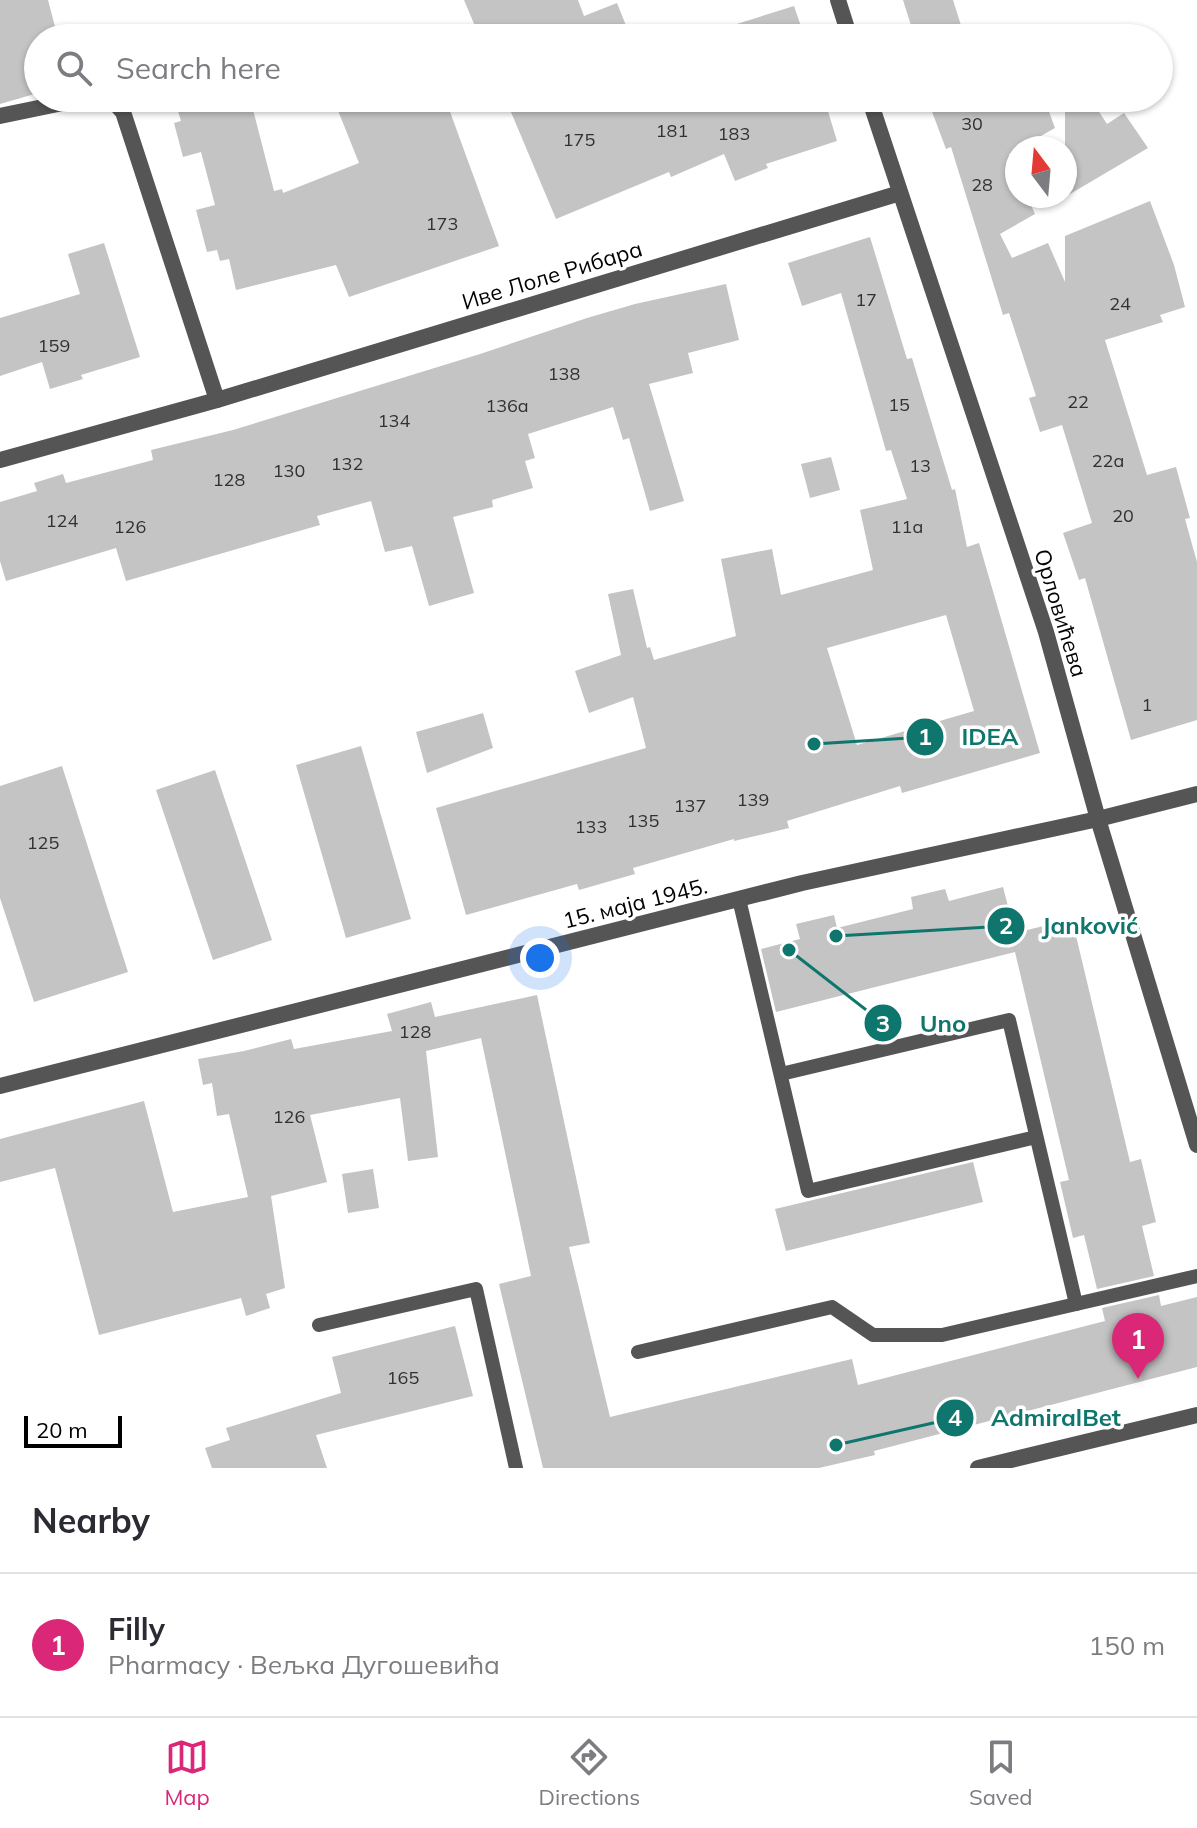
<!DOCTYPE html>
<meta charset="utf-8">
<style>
:root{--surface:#fff;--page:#f7f7f7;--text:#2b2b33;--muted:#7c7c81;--line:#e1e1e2;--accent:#db2777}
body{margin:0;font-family:Mulish,sans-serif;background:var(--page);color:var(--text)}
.compass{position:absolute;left:1005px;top:136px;width:72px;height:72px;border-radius:50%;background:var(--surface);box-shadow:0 2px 6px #0004;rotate:344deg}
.scale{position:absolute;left:24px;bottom:20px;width:98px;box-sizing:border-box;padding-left:8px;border:4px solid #000;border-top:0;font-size:22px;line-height:28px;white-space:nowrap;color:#000;-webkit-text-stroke:6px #fff;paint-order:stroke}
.you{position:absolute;left:540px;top:958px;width:28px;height:28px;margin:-20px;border:6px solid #fff;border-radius:50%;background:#1a73e8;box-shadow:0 0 0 12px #1a73e833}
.badge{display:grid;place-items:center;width:52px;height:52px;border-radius:50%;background:var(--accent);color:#fff;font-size:26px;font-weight:700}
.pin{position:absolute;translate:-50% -66px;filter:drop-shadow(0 2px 4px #0008)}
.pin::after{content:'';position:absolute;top:42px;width:28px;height:24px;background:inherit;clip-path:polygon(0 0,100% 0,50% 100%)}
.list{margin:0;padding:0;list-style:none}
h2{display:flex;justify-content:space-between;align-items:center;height:104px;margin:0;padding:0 32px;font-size:34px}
h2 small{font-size:26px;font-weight:400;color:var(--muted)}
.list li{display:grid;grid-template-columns:52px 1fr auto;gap:24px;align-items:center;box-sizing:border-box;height:144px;padding:0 32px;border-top:2px solid var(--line)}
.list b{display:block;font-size:30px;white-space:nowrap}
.list p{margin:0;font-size:26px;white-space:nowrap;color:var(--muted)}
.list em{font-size:26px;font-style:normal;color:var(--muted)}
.icon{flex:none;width:44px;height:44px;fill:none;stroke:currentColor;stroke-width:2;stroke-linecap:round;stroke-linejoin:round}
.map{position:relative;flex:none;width:1197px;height:1468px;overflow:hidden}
.search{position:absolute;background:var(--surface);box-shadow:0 2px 6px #0004;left:24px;right:24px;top:24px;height:88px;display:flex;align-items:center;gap:20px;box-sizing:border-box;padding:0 28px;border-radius:44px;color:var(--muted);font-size:30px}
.sheet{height:248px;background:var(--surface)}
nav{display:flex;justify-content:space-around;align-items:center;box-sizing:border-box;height:112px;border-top:2px solid var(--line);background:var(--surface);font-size:22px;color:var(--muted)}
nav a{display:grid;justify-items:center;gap:4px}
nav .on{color:var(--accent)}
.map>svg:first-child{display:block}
.building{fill:#c4c4c4;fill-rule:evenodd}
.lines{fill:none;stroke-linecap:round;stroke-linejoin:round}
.service{stroke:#555;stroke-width:14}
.minor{stroke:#555;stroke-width:16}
.tertiary{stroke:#555;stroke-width:16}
.labels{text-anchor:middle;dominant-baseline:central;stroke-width:7;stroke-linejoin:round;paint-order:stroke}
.number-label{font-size:18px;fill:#313131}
.street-label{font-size:22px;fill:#000;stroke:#fff}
.leader{fill:none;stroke:#0f766e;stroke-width:3}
.callout-dot{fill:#0f766e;stroke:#fff;stroke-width:3}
.mark-label{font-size:24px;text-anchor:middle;font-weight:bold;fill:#fff}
.callout-label{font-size:24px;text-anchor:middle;font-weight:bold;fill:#0f766e;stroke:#fff;stroke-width:7;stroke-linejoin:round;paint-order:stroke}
</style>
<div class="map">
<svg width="1197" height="1468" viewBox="0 0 1197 1468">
<rect width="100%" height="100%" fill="#fff"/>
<!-- building -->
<g class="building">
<polygon points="0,0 48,0 58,38 38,38 38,93 0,104"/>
<polygon points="464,0 578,0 584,16 617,3 631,38 480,38"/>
<polygon points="903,0 953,0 965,38 915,38"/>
<polygon points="794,6 805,38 712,38 711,32"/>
<polygon points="186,98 250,98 274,191 282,189 283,193 359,163 333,98 401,98 405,108 436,98 445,98 499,246 349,297 336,265 236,290 229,259 220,261 217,250 207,252 196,210 215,205 201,152 183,157 174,123 181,121 177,108 188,105"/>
<polygon points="505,98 824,98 837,141 766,164 768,168 735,181 724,154 671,177 669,172 556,219"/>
<polygon points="961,98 1044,98 1055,128 1009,154 1017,173 1017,196 1027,196 1035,214 1000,234 1012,258 1048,243 1065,282 1065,236 1150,201 1174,265 1185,307 1160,315 1163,322 1105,340 1147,475 1176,467 1190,518 1185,519 1197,562 1197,720 1131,740 1085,578 1079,580 1063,533 1092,523 1062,425 1040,432 1029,398 1036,396 1009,313 1003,315 951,147 946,149 931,109"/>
<polygon points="1080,98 1090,98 1107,124 1124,113 1148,148 1065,197 1065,108"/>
<path d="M 870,237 L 907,359 L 912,358 L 952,490 L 955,489 L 967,547 L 979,543 L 1040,753 L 902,793 L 900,786 L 787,821 L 789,828 L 734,841 L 734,839 L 633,868 L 635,874 L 579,890 L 577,884 L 466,915 L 436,808 L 646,748 L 633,697 L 589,713 L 575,671 L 621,655 L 608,594 L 633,589 L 647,648 L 650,647 L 654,660 L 736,636 L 721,559 L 772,549 L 781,595 L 873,570 L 860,510 L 907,499 L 891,450 L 886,451 L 841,293 L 802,306 L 788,263 ZM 946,615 L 974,711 L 857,745 L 827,648 Z"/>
<polygon points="104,243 140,357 81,375 83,379 50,389 42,362 0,376 0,318 80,294 68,254"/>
<polygon points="726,284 739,340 688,353 693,373 649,384 684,501 650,511 629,438 623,440 613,407 528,434 535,458 525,461 533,488 492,500 493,507 453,517 474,593 429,606 412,546 385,552 371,501 317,516 320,525 126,581 116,548 6,581 0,561 0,502 37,491 34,483 63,474 66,483 153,460 151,450 233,430 480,354 587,318 635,304"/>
<polygon points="831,457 840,490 810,498 801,464"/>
<polygon points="483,713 493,748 427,773 416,732"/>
<polygon points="361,746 411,919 346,938 296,765"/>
<polygon points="62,766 128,972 34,1002 0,898 0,786"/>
<polygon points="215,770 272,940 213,960 156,790"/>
<polygon points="1003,887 1015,933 1072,919 1130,1162 1141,1159 1156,1222 1142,1226 1154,1276 1097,1289 1084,1235 1073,1238 1060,1182 1069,1180 1015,952 776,1012 761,949 800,939 796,924 834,915 837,928 913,909 911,897 945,889 949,901"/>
<polygon points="537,995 590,1243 569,1247 610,1417 852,1359 858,1385 1105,1321 1102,1308 1159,1295 1161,1306 1197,1297 1197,1367 874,1451 875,1455 819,1468 543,1468 499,1284 531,1276 481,1038 426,1051 438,1157 408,1161 400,1098 310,1115 327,1182 271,1196 285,1288 266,1294 270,1308 246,1316 241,1298 99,1335 55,1168 0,1182 0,1139 144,1101 173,1212 248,1197 229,1114 217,1116 212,1083 203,1085 198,1059 244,1051 291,1039 294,1049 392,1031 387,1014 431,1002 435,1017"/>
<polygon points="973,1162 983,1202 786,1251 775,1209"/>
<polygon points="373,1169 379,1208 348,1213 342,1174"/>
<polygon points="455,1326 473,1396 316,1435 327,1468 212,1468 205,1448 230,1440 226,1428 341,1393 332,1357"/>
</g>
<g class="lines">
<!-- service -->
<g class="service">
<polyline points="739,899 808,1191 1036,1137"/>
<polyline points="781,1074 1009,1020 1076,1304"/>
<polyline points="319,1325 476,1289 516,1468"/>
<polyline points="638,1352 832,1307 873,1335 942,1335 1197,1276"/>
</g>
<!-- minor -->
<g class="minor">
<polyline points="104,98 113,101 123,112 217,400"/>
<polyline points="0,116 87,98"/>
<polyline points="0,460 217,400 900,193"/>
<polyline points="978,1468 1197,1415"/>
</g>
<!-- tertiary -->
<g class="tertiary">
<polyline points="838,0 850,38"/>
<polyline points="869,98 1046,632 1098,819 1197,1145"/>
<polyline points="0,1086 802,883 1098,819 1197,794"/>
</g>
</g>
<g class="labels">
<!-- number labels -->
<g class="number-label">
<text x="972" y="123">30</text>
<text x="672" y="130">181</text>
<text x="734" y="133">183</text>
<text x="579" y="139">175</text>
<text x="982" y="184">28</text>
<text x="442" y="223">173</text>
<text x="866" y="299">17</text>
<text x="1120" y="303">24</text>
<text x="54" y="345">159</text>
<text x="564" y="373">138</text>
<text x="1078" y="401">22</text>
<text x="899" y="404">15</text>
<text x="507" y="405">136a</text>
<text x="394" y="420">134</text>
<text x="1108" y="460">22a</text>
<text x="347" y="463">132</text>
<text x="920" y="465">13</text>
<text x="289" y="470">130</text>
<text x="229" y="479">128</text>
<text x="1123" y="515">20</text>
<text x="62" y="520">124</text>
<text x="130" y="526">126</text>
<text x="907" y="526">11a</text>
<text x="1147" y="704">1</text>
<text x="753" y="799">139</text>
<text x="690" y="805">137</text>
<text x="643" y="820">135</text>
<text x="591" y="826">133</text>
<text x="43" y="842">125</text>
<text x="415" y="1031">128</text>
<text x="289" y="1116">126</text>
<text x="403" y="1377">165</text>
</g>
<!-- street labels -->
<g class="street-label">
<text transform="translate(552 275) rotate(-17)">Иве Лоле Рибара</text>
<text transform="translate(1061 613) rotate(73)">Орловићева</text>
<text transform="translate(635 903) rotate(-14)">15. маја 1945.</text>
</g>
</g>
<!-- callouts -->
<path class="leader" d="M814 744L925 737M836 936L1006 926M789 950L883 1023M836 1445L955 1418"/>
<g class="callout-dot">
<circle cx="814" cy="744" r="8"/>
<circle cx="836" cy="936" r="8"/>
<circle cx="789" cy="950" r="8"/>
<circle cx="836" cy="1445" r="8"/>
<circle cx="925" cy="737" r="20"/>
<circle cx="1006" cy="926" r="20"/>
<circle cx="883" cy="1023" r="20"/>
<circle cx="955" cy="1418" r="20"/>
</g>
<g class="mark-label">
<text x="925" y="745">1</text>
<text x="1006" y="934">2</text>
<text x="883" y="1032">3</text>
<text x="955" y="1426">4</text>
</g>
<g class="callout-label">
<text x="990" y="745">IDEA</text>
<text x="1090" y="934">Janković</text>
<text x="943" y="1032">Uno</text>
<text x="1056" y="1426">AdmiralBet</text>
</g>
</svg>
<svg class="compass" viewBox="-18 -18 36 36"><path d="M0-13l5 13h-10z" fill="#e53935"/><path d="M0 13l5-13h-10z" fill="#7c7c81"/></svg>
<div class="scale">20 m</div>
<div class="you"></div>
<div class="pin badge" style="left:1138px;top:1379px">1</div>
<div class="search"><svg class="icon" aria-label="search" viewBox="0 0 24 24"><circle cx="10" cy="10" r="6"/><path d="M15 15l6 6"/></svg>Search here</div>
</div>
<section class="sheet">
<h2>Nearby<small></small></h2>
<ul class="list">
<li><span class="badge">1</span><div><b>Filly</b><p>Pharmacy · Вељка Дугошевића</p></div><em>150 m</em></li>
</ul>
</section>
<nav>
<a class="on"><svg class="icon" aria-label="map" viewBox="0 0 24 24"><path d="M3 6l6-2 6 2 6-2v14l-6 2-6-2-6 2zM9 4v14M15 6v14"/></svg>Map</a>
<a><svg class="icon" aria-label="directions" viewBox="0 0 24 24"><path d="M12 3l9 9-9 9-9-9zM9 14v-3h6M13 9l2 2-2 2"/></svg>Directions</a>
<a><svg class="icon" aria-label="saved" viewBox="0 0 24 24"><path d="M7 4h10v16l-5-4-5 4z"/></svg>Saved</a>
</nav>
